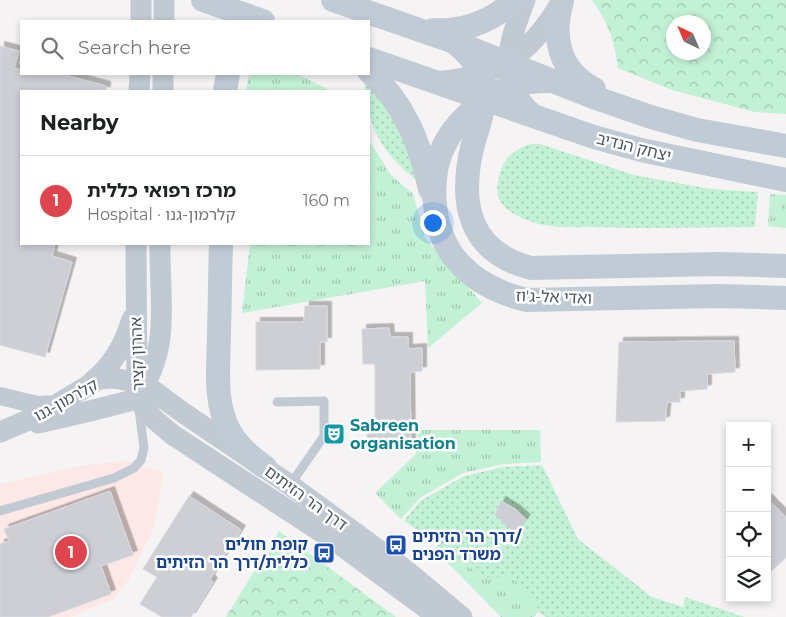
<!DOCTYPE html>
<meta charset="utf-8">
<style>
:root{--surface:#fff;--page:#f2f2f2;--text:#202124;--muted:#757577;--line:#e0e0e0;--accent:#ea580c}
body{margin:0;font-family:Montserrat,"Noto Sans Hebrew",sans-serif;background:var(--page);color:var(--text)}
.controls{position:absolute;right:15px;bottom:15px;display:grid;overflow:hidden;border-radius:0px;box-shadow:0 2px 8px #0003}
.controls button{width:45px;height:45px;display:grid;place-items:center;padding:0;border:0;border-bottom:1px solid var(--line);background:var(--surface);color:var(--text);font:25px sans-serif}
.compass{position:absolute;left:666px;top:15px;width:45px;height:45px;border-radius:50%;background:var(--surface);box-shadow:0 2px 8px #0003;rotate:316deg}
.you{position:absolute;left:432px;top:222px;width:18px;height:18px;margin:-12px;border:4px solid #fff;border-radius:50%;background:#1a73e8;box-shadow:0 0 0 8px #1a73e833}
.badge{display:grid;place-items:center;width:32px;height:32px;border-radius:50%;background:var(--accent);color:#fff;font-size:16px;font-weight:700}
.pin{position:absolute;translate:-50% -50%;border:2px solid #fff;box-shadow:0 1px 5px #0006}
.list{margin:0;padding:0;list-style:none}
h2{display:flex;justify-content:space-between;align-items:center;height:65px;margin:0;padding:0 20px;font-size:21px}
h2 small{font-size:16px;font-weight:400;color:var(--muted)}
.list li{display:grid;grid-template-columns:32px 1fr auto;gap:15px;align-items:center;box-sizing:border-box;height:90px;padding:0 20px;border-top:1px solid var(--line)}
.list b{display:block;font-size:19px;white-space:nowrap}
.list p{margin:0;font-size:16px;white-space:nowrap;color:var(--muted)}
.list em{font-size:16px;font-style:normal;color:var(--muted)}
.icon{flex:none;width:28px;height:28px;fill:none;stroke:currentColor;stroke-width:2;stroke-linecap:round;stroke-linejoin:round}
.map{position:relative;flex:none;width:786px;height:617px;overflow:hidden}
.search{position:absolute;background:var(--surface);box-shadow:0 2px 8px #0003;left:20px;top:20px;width:350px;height:55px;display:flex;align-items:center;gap:12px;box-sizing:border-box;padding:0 18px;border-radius:0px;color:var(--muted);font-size:19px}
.panel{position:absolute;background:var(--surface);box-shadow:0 2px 8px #0003;left:20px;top:90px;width:350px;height:155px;border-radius:0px}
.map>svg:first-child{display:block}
.medical{fill:#fce8e6}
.grass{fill:url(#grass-tufts)}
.forest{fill:url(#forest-crowns);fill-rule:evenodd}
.park{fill:url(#park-dots)}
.building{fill:#cdcfd5;stroke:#d7d9de;filter:url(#shadow)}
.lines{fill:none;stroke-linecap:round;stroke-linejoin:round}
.service{stroke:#c1cad2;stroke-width:9}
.minor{stroke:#c1cad2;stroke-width:18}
.tertiary{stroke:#c1cad2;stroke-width:21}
.secondary{stroke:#c1cbd6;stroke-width:24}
.labels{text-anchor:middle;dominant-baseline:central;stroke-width:5;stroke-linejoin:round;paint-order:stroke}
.street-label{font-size:16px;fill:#4a5661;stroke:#fff}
.culture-label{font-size:16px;font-weight:bold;fill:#0d838f;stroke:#fff;text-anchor:start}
.transit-label{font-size:16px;font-weight:bold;fill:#164399;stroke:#fff;text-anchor:start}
</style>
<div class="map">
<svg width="786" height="617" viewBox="0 0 786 617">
<defs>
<pattern id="grass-tufts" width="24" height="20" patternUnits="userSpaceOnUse" patternTransform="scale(1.25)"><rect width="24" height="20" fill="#c3f1d5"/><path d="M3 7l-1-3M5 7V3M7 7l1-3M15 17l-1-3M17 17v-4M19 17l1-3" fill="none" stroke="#a0c6b0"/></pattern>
<pattern id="forest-crowns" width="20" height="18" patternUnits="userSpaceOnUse" patternTransform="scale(1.25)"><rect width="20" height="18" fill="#c3f1d5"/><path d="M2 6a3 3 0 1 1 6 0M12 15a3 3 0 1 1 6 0" fill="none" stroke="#a0c6b0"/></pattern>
<pattern id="park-dots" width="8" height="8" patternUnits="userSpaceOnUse" patternTransform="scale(1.25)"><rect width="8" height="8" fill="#c3f1d5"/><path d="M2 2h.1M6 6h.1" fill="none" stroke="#a0c6b0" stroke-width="1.8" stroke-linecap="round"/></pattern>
<filter id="shadow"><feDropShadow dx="4.5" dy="-4.5" stdDeviation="0" flood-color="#0004"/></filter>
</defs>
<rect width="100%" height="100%" fill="#f5f3f3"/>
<!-- medical -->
<polygon class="medical" points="126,461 163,472 155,525 129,579 112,600 70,617 0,617 0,484 81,466"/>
<!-- grass -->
<g class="grass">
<polygon points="251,74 297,74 331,91 246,91 249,75"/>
<polygon points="369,140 391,175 413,194 425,238 482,303 428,348 425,281 242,313 250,244 369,244"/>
<polygon points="770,194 786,195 786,228 768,226"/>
<polygon points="418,430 540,430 541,462 504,464 463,473 420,498 401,519 375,493 416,454"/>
<polygon points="477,522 546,617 538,612 534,617 501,617 455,570 433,550 461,525"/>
</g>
<!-- forest -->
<g class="forest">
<path d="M 592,0 L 786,0 L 786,114 L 755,112 L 672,90 L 618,68 C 615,43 608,21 592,0 ZM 674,22 L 704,22 L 704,52 L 674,52 Z"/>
<polygon points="279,531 396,617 226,617"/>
</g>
<!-- park -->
<g class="park">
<path d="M 364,75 L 392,106 L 419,182 C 396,165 374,141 369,111 C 368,105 369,98 369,91 L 365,91 Z"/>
<path d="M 531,144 L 540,144 L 634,175 L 711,189 L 758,192 L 755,227 C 702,227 648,229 594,227 C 579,227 560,228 545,225 C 532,223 513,216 504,206 C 494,196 497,182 501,170 C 506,155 518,148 531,144 Z"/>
<polygon points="542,465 578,539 652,597 683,607 685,597 745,617 545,617 512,576 489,578 477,575 466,562 404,521 420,501 464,476 503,467"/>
</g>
<!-- building -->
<g class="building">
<polygon points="0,46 19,51 14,68 21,70 21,74 61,74 106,86 106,91 21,91 21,244 55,244 52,256 72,262 45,357 0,345"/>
<polygon points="305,306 327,306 327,342 320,342 320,369 256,370 256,322 304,322"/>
<polygon points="389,328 390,337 408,337 408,349 422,348 422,371 410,372 411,445 367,446 367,426 375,426 375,364 363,364 362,329"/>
<polygon points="734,341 735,372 707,374 707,389 680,391 680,402 667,402 665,421 616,422 619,342"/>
<polygon points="110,491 133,555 101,566 111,594 48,617 0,617 0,544 9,541 4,529"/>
<polygon points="189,496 241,530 210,579 213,582 191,617 162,617 140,604 157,577 143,569"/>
<polygon points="767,498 786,517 786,557 767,575"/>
<polygon points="501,501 515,509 526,519 514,533 495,515"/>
</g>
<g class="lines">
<!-- service -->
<g class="service">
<polyline points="277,402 324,401 324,436 290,485"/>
<polyline points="0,511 114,478 134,468 141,460 144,448 139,409"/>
</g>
<!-- minor -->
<polyline class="minor" points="0,396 37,405 58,404"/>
<!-- tertiary -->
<g class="tertiary">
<path d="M 525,0 C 508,45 493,84 538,118"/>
<polyline points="141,21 141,0"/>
<polyline points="164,21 164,0"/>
<path d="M 434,82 C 495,78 529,56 560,4"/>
<polyline points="139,91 140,74"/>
<polyline points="163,91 163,74"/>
<polyline points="136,244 137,396"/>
<path d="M 93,381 C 113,365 125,343 132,319"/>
<path d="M 137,398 C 172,345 159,303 160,244"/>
<polyline points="137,399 155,420 173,435 338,543 438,617"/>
<polyline points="38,423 86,412 137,399"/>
<polyline points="0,432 38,416 99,379 112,378 137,382 151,389 182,412 290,485 407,571 462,617"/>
</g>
<!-- secondary -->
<g class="secondary">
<polyline points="203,0 263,21"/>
<polyline points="333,0 454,42 596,98 651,117 697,130 786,146"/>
<path d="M 562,1 C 552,36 558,71 594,89"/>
<path d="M 433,30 C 465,32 492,21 515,0"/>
<path d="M 454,42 C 469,54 482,68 484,88 C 486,108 477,129 472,148 C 459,204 469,252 531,268 L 719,264 L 786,266"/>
<polyline points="369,59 594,137 641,150 786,180"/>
<path d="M 369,71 C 405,105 419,141 430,189"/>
<path d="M 554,81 C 522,80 502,86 477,106 C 465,116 454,127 447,140 C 428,172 431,222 451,253 C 469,279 497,293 527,300 L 719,296 L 786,298"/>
<polyline points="225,91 228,74"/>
<path d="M 221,244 C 220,273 220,302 219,331 C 219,365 213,402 230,432 C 238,447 252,458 265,467"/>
</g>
</g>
<!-- icons -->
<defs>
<g id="theatre-square" transform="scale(1.125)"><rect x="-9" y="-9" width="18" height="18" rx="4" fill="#0f9aa8" stroke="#fff"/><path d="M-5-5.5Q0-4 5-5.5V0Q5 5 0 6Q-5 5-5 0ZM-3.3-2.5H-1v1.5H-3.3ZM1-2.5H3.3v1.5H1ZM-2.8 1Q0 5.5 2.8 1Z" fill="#fff"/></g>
<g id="bus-square" transform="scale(1.125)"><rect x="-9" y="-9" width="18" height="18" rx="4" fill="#1a4fb4" stroke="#fff"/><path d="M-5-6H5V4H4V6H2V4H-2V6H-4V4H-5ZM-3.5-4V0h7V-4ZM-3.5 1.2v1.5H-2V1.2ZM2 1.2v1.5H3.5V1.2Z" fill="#fff"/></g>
</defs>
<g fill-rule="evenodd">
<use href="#theatre-square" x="334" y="434"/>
<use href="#bus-square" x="396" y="545"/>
<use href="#bus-square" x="324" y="553"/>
</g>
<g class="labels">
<!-- street labels -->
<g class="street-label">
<text transform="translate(634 147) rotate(14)">יצחק הנדיב</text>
<text transform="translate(554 297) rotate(2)">ואדי אל-ג'וז</text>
<text transform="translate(137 354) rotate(-92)">אהרון קציר</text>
<text transform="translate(66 400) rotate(-29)">קלרמון-גנו</text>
<text transform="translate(306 498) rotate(36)">דרך הר הזיתים</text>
</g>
<!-- culture labels -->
<g class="culture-label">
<text x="350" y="425">Sabreen<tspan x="350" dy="18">organisation</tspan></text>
</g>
<!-- transit labels -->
<g class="transit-label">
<text x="412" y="536">דרך הר הזיתים/<tspan x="412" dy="18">משרד הפנים</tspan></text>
<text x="308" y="544" text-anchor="end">קופת חולים<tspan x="308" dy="18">כללית/דרך הר הזיתים</tspan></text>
</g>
</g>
</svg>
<div class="controls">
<button>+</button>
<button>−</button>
<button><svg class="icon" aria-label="locate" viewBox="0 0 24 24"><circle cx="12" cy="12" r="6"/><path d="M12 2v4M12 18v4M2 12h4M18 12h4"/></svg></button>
<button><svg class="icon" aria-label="layers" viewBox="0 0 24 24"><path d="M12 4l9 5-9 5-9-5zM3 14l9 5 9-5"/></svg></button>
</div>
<svg class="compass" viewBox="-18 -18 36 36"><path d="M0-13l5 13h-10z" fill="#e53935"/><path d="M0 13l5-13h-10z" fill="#757577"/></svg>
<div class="you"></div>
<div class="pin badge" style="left:71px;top:552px;background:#e0444e">1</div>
<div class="search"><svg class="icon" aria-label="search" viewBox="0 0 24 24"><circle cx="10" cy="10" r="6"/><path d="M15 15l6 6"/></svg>Search here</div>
<section class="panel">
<h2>Nearby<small></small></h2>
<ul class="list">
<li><span class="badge" style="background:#e0444e">1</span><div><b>מרכז רפואי כללית</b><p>Hospital · קלרמון-גנו</p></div><em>160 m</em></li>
</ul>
</section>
</div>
